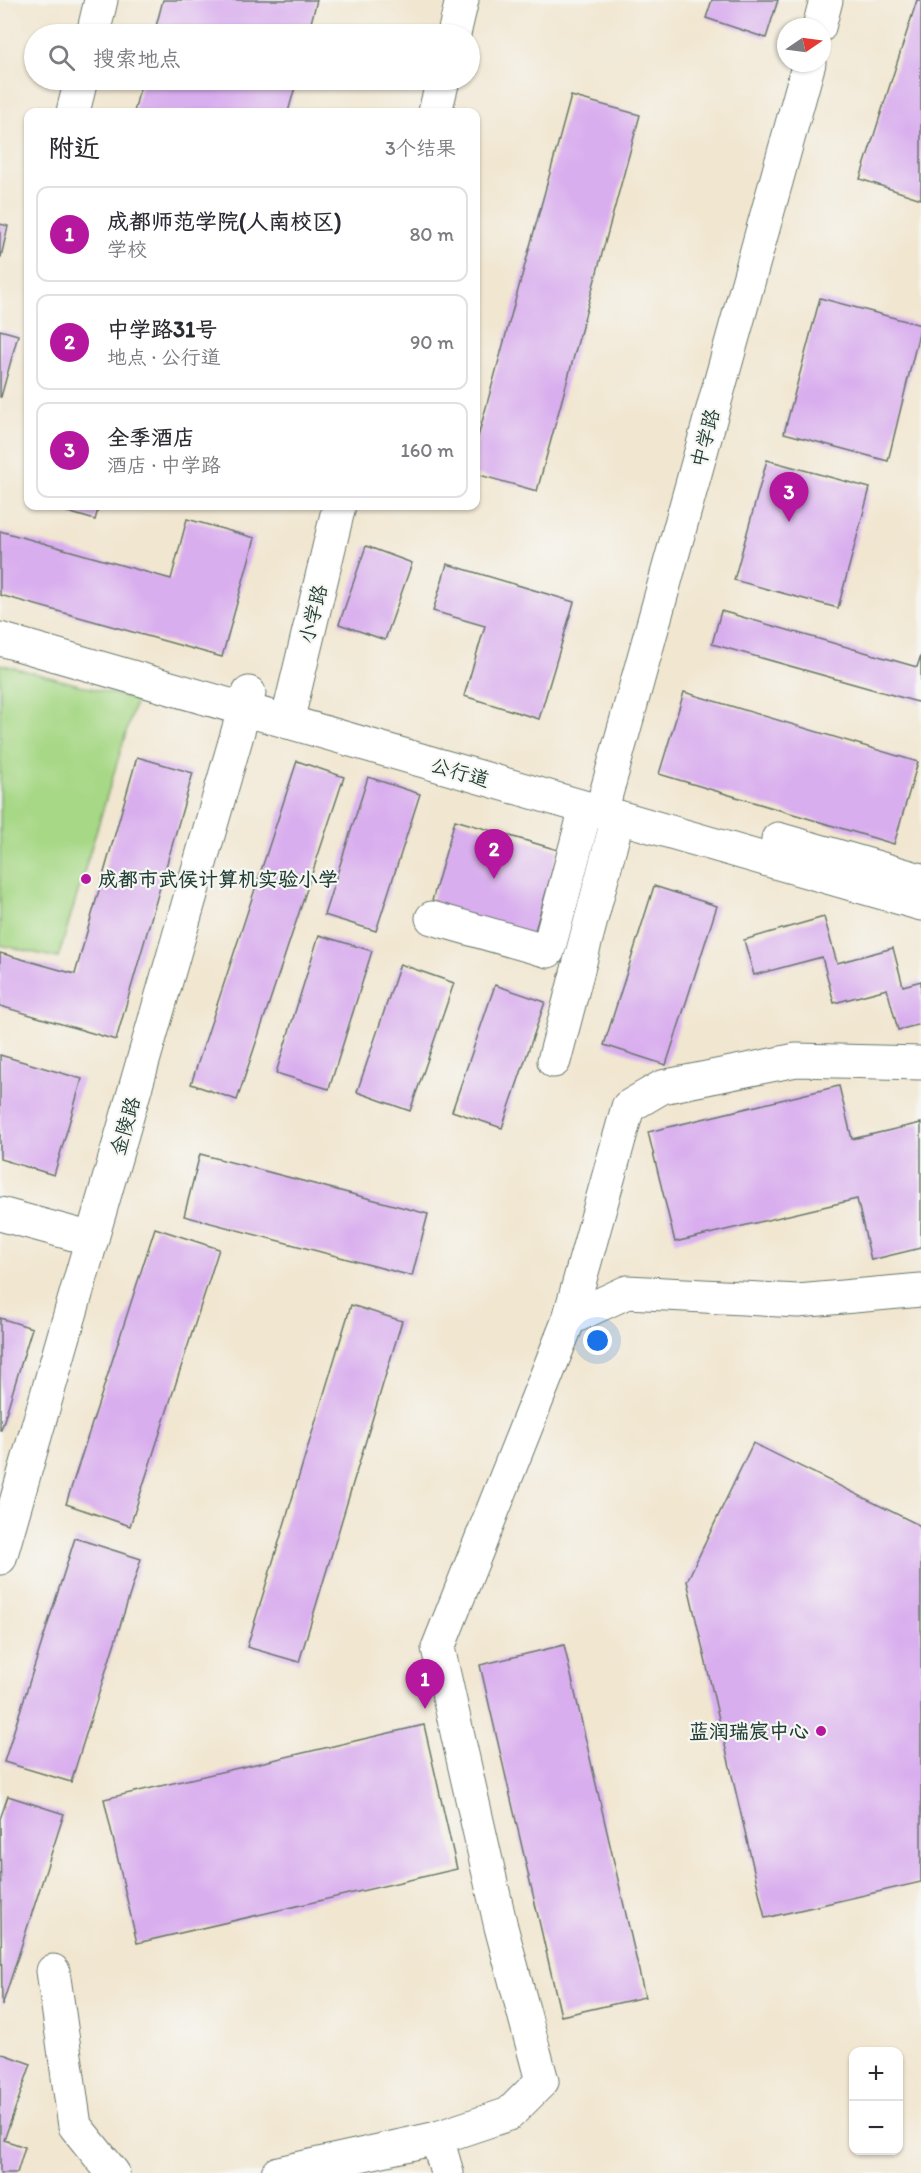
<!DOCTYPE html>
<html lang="zh">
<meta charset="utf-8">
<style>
:root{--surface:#fff;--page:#f2f2f3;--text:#2b2b33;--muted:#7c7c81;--line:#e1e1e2;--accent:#b5179e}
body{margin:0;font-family:Itim,"LXGW WenKai TC",sans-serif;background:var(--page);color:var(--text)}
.controls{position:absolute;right:18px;bottom:18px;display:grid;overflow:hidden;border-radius:12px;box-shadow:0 2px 4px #0004}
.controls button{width:54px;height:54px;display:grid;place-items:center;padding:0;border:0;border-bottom:2px solid var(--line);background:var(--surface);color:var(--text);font:30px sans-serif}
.compass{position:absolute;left:777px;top:18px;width:54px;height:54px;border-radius:50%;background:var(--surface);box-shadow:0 2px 4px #0004;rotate:77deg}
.you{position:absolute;left:598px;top:1341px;width:21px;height:21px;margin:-15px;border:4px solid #fff;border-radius:50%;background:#1a73e8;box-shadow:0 0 0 9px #1a73e833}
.badge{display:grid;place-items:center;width:39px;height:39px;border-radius:50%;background:var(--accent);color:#fff;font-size:20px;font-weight:700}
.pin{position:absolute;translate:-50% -50px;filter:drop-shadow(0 2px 3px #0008)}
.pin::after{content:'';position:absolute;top:32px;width:21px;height:18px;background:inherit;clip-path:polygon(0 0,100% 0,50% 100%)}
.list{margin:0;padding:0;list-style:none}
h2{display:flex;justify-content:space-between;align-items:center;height:78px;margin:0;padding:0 24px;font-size:26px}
h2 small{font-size:20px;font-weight:400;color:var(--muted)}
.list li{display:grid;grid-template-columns:39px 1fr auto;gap:18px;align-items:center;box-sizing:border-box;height:96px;margin:0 12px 12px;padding:0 12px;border:2px solid var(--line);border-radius:12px}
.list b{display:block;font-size:22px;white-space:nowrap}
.list p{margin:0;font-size:20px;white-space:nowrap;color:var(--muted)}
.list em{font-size:20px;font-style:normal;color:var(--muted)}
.icon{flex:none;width:33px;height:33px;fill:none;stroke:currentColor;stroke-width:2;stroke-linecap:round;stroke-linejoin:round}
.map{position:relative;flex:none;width:921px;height:2173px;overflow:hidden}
.search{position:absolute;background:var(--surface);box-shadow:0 2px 4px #0004;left:24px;top:24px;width:456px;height:66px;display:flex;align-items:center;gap:15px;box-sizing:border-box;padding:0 21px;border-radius:33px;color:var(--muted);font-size:22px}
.panel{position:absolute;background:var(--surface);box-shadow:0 2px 4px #0004;left:24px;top:108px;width:456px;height:402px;border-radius:12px}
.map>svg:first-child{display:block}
.green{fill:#a7d886;stroke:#638a5d;stroke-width:1.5}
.building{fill:#d9aeee}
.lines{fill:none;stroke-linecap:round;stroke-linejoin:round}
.minor-casing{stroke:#68786b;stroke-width:35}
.minor{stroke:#fff;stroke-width:33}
.poi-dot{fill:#b5179e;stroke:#f6f6f2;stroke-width:2}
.labels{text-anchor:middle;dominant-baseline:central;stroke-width:4.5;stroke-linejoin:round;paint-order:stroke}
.street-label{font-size:20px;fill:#1f3d34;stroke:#f6f6f2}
.poi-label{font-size:20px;font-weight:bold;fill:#1f3d34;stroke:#f6f6f2;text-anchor:start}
</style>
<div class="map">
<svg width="921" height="2173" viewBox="0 0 921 2173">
<rect width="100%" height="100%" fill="#f6f6f2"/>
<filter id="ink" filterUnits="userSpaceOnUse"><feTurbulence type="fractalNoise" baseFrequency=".0167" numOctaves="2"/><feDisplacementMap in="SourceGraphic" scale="12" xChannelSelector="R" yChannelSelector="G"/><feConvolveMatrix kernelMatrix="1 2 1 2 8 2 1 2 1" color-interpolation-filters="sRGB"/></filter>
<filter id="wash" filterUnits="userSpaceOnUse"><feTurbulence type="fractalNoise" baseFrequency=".008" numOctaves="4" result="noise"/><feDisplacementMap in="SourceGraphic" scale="24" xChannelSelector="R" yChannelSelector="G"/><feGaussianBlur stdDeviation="1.35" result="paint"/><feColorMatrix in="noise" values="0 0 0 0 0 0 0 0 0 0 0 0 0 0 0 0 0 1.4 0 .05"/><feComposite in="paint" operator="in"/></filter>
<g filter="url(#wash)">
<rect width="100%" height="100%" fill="#f1e6d0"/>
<!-- green -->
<polygon class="green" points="0,664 136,700 58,958 0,945"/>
<g id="blocks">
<!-- building -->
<g class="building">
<polygon points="163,0 317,0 308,34 154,34"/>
<polygon points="712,0 778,0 766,38 706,18"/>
<polygon points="917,0 921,0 921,199 860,179"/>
<polygon points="142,80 297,80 288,112 134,112"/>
<polygon points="571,96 640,115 537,491 476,474 476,444"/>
<polygon points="0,224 8,226 1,257 0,257"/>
<polygon points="820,298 921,325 888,461 784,433"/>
<polygon points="0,330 18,335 1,397 0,397"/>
<polygon points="767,460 870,488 838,608 734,580"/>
<polygon points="47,506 99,506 95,520"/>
<polygon points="187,519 255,538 222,657 0,595 0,531 171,579"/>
<polygon points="366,546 412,563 385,640 339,624"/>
<polygon points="447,564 574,602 539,719 464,696 485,626 433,611"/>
<polygon points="721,611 917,667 921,655 921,703 712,644"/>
<polygon points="684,692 918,762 894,844 659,774"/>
<polygon points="137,757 193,773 116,1040 0,1006 0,953 75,974"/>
<polygon points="297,761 344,777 237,1100 191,1084"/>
<polygon points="368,777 420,794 376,931 324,915"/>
<polygon points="455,820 558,850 533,938 430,908"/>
<polygon points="654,886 717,906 666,1065 604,1045"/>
<polygon points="824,917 837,963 893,948 903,986 921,981 921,1024 898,1030 887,989 834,1003 822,957 754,975 744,940"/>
<polygon points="319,935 372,951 329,1089 276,1073"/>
<polygon points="400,964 454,983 410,1111 357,1092"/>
<polygon points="495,985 545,1002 502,1128 452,1111"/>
<polygon points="0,1055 82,1079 54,1175 0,1159"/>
<polygon points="839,1086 852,1139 921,1123 921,1248 871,1260 857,1199 675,1242 648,1132"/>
<polygon points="200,1154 428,1214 412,1276 184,1216"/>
<polygon points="155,1228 219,1249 130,1526 66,1504"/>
<polygon points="351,1305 402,1321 299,1662 247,1647"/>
<polygon points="0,1318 32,1328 1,1430 0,1430"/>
<polygon points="753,1443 919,1525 921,1531 921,1882 765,1918 687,1581"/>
<polygon points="75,1538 141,1559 71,1782 4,1762"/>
<polygon points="564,1645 645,1997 561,2016 480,1665"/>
<polygon points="424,1725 457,1869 137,1943 104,1799"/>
<polygon points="8,1796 64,1814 2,2006 0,1819"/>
<polygon points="0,2053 31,2064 4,2140 25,2147 17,2173 0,2173"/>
</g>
</g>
</g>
<g filter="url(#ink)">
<use href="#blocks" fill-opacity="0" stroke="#68786b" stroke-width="1.5"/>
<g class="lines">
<!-- minor casing -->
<g class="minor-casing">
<g id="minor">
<polyline points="819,27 826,0"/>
<polyline points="93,34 101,0"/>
<polyline points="454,34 462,0"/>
<polyline points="73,112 81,80"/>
<polyline points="435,112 443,80"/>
<polyline points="0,639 921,904"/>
<polyline points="287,722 339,506"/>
<polyline points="601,812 809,63"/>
<polyline points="778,839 921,880"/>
<polyline points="432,918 548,951 586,808"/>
<polyline points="554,1061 618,817"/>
<polyline points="0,1214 92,1239"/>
<polyline points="569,1319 628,1107 662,1087 796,1060 921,1063"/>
<polyline points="0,1558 249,693"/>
<polyline points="53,1971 75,2126 113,2173"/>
<polyline points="437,2138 447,2173"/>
<polyline points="278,2173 437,2138 509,2114 542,2081 501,1927 438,1648 569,1319 627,1292 798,1301 921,1290"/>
</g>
</g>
<!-- minor -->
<use href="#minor" class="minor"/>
</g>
</g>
<!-- markers -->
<g class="poi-dot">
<circle cx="86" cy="879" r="6"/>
<circle cx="821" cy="1731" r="6"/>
</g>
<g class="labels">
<!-- street labels -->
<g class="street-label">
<text transform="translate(705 438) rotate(-75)">中学路</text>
<text transform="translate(313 614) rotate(-76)">小学路</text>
<text transform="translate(460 772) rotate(16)">公行道</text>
<text transform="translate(125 1126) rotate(-74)">金陵路</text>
</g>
<!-- poi labels -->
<g class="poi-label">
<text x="98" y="879">成都市武侯计算机实验小学</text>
<text x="809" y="1731" text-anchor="end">蓝润瑞宸中心</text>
</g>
</g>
</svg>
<div class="controls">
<button>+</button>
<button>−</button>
</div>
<svg class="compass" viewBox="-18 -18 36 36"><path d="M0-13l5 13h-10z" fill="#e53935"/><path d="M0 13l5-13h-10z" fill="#7c7c81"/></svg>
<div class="you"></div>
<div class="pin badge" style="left:425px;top:1709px">1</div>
<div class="pin badge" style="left:494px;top:879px">2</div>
<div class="pin badge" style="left:789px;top:522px">3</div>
<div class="search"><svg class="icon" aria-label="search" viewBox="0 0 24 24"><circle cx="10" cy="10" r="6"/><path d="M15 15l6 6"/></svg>搜索地点</div>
<section class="panel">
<h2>附近<small>3个结果</small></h2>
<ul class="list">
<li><span class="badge">1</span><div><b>成都师范学院(人南校区)</b><p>学校</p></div><em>80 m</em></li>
<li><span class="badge">2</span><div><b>中学路31号</b><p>地点 · 公行道</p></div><em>90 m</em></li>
<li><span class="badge">3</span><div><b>全季酒店</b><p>酒店 · 中学路</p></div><em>160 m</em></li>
</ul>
</section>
</div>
